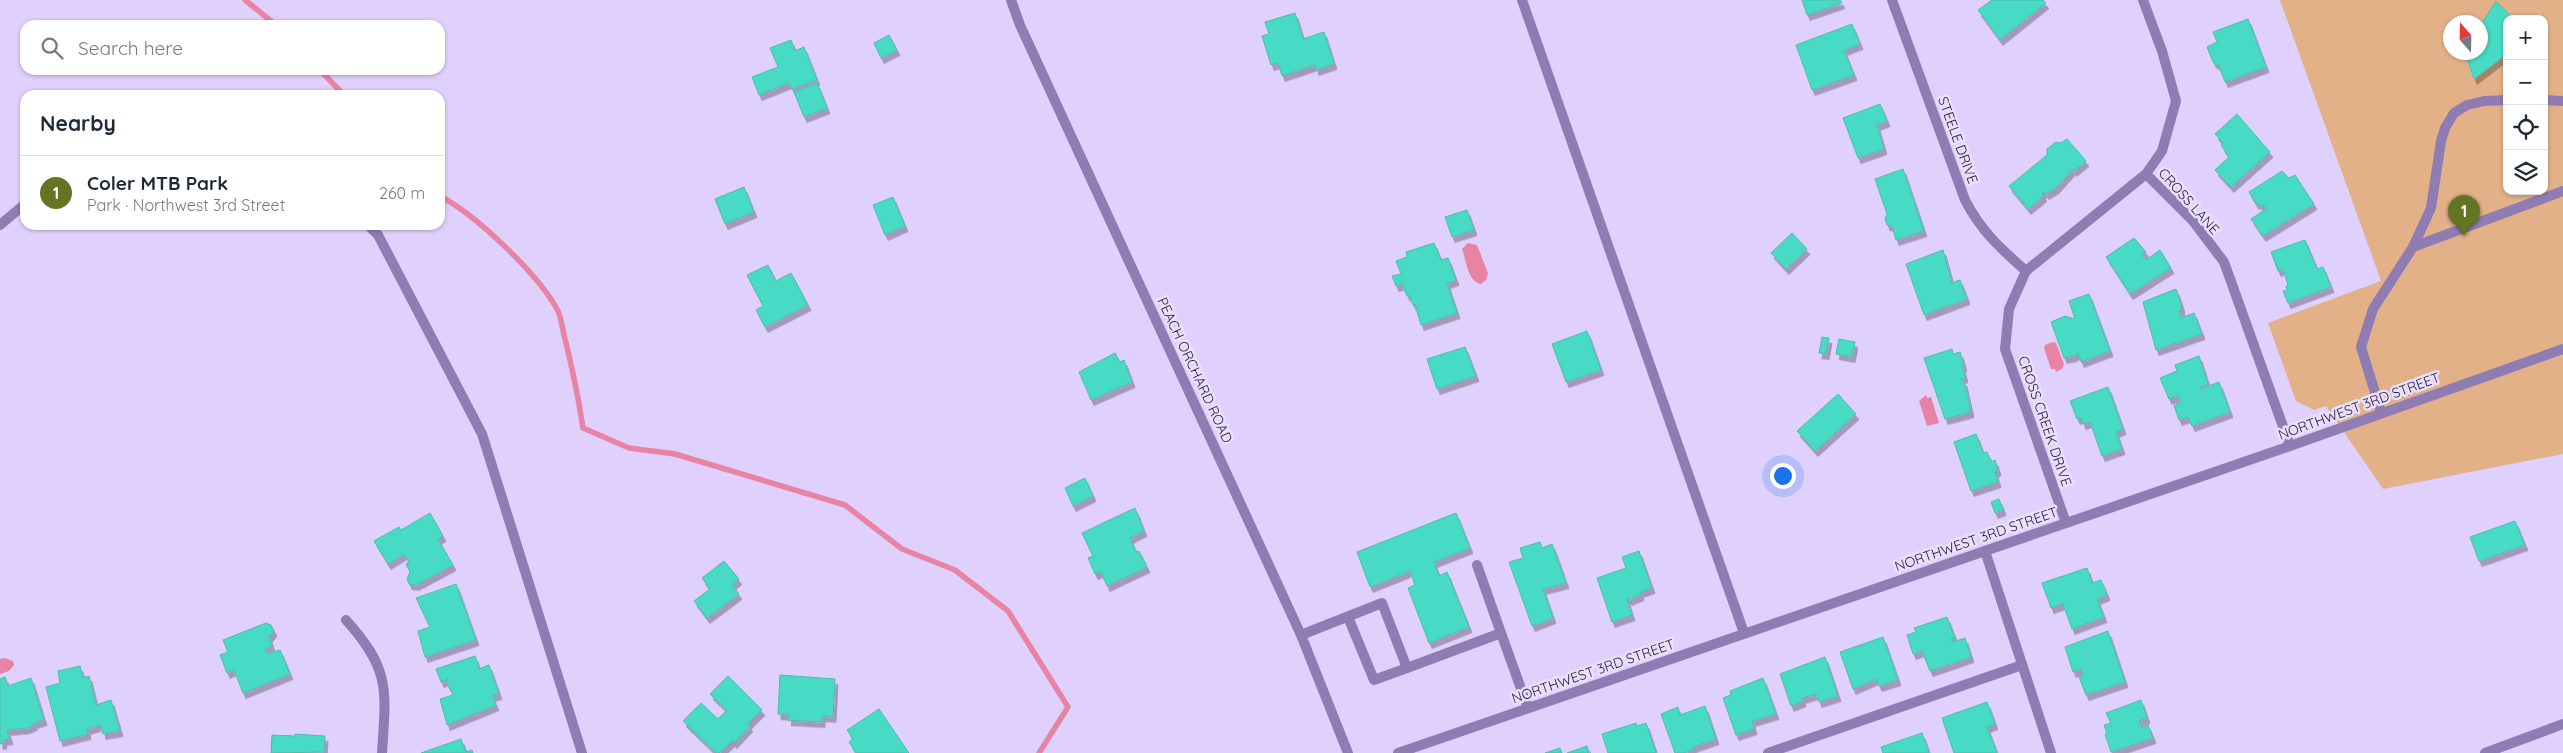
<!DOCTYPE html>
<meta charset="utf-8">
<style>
:root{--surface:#fff;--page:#f6f6f7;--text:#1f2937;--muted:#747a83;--line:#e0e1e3;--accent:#637423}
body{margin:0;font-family:Quicksand,sans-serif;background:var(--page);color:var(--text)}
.controls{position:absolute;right:15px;top:15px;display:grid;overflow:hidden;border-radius:10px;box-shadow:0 1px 4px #0004}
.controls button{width:45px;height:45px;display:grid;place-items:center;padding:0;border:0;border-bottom:1px solid var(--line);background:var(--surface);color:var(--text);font:25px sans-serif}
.compass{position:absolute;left:2443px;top:15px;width:45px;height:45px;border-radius:50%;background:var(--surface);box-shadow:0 1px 4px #0004;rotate:340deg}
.you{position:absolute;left:1782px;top:475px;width:18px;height:18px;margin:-12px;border:4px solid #fff;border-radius:50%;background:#1a73e8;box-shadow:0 0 0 8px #1a73e833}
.badge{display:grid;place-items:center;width:32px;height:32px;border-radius:50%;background:var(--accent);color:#fff;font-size:16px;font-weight:700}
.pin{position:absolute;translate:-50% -41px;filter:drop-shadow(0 1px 2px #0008)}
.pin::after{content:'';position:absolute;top:26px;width:18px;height:15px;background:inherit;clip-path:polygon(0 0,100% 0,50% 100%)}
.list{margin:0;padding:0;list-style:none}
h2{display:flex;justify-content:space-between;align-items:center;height:65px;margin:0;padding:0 20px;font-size:21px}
h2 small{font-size:16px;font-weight:400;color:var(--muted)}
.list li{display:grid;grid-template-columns:32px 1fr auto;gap:15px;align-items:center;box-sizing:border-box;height:75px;padding:0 20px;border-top:1px solid var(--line)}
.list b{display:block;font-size:19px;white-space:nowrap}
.list p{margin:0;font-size:16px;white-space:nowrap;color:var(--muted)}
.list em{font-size:16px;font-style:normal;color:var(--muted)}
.icon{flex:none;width:28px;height:28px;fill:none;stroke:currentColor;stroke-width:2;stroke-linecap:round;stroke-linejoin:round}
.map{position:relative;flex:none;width:2563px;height:753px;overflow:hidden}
.search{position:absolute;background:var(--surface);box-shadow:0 1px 4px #0004;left:20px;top:20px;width:425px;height:55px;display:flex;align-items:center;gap:12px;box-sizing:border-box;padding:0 18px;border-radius:15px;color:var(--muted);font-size:19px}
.panel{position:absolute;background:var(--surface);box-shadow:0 1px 4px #0004;left:20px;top:90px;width:425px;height:140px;border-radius:15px}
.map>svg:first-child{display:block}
.green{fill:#e2b188;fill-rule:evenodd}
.water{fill:#e884a3}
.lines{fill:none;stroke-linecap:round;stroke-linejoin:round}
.stream{stroke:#e884a3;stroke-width:5.5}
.building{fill:#47dac4;stroke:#4fbdab;filter:url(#shadow)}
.service{stroke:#8f7cb3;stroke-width:10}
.minor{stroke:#8f7cb3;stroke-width:10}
.tertiary{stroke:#8f7cb3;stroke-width:10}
.labels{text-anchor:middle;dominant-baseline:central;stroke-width:5;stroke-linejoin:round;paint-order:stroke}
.street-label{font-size:14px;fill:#2b203c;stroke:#eae0fe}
</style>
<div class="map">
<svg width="2563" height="753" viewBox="0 0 2563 753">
<defs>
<filter id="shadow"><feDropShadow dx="3" dy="5.5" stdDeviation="0" flood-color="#0004"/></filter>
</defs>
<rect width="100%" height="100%" fill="#dfd0fd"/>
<!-- green -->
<path class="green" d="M 2280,0 L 2563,0 L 2563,454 L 2383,489 L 2326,406 L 2314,410 L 2296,401 L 2268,323 L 2381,281 ZM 2507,19 L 2544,19 L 2544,191 L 2507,191 ZM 2450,22 L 2480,22 L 2480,52 L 2450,52 Z"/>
<!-- water -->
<g class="water">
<path d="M 1468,243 L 1477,245 L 1488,273 L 1486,280 L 1481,284 C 1468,282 1466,260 1462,249 Z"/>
<polygon points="2053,342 2056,343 2064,364 2062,369 2056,372 2055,369 2051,369 2044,348 2045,345"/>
<polygon points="1926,395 1927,398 1931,397 1939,423 1927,426 1919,401"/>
<polygon points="5,658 13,661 14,665 9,671 0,674 0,659"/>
</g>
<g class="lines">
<!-- stream -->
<g class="stream">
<polyline points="245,0 276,25"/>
<polyline points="320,70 344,95"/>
<path d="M 440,196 C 476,215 537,273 557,309 C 561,316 562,327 564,335 C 572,366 578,396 583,428 L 629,448 L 675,454 L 845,505 L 902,549 L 955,570 L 1008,611 L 1068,707 L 1039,753"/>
</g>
</g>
<!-- building -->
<g class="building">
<polygon points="1802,0 1840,0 1842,3 1807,15"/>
<polygon points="1992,0 2043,0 2046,3 2000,40 1978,10"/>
<polygon points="2496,1 2514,19 2507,19 2507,54 2474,79 2465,52 2480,52 2480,26"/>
<polygon points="1295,13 1303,39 1324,32 1334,64 1316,70 1315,65 1282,76 1278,63 1271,65 1262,36 1269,34 1265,22"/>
<polygon points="2248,19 2266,67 2225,82 2219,66 2213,62 2207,47 2217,42 2213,32"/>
<polygon points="1852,24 1860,44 1844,50 1854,75 1812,90 1796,45"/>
<polygon points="889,35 897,50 881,58 874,43"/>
<polygon points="791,40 795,51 804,47 817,80 792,89 789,83 759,95 752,77 778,67 770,48"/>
<polygon points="817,83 827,108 804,117 794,92"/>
<polygon points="1880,104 1887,121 1877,125 1884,149 1858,158 1843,118"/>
<polygon points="2237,114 2270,152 2231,187 2215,170 2229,157 2221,145 2223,143 2215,134"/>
<polygon points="2067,139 2086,161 2074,171 2073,169 2056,188 2046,194 2044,192 2042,194 2044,196 2028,209 2009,186 2047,155 2047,149 2056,142 2061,143"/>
<polygon points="1903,169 1924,231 1896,240 1892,226 1887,225 1885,219 1887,214 1875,179"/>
<polygon points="2282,171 2289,178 2295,175 2314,204 2263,236 2251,219 2266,209 2264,205 2261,207 2258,203 2256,204 2249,192"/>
<polygon points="744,187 754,212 725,224 715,199"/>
<polygon points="893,197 905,226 885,235 873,205"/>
<polygon points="1467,210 1474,230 1452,237 1445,217"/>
<polygon points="1792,233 1807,249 1786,269 1771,253"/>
<polygon points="2134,238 2146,252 2142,255 2146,260 2160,250 2171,268 2130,294 2106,257"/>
<polygon points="2305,240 2317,269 2323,267 2331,287 2288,303 2283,291 2287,290 2286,286 2288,285 2283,269 2278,271 2271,252"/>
<polygon points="1434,243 1441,260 1448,258 1456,280 1447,283 1457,313 1421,325 1415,304 1413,305 1409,295 1407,296 1402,284 1396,286 1392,276 1401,274 1396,261 1407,257 1406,252"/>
<polygon points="1943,250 1952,283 1960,280 1967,299 1924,315 1906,264"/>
<polygon points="768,265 776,281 791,273 808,305 765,327 756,310 763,306 747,275"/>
<polygon points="2176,289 2181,304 2182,310 2179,311 2181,318 2194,313 2202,334 2156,350 2143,302"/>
<polygon points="2089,294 2110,351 2081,362 2078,353 2074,356 2064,358 2051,322 2065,316 2075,319 2069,301"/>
<polygon points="1587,331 1601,370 1566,382 1552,344"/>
<polygon points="1822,337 1829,338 1826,354 1819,353"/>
<polygon points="1839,339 1855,342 1852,357 1836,354"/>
<polygon points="1465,347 1476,376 1437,389 1427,359"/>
<polygon points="1952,349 1953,354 1960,352 1964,366 1962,366 1965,377 1961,379 1961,381 1964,381 1971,412 1945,419 1924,358"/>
<polygon points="1115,353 1120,362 1124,360 1132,382 1091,400 1079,372"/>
<polygon points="2199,356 2208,384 2200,387 2201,389 2219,382 2230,412 2192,426 2188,417 2179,420 2174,406 2181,402 2178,396 2169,399 2160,378 2177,371 2175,365"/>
<polygon points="2108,387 2123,429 2116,432 2122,449 2102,456 2090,422 2083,424 2081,418 2077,419 2070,401"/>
<polygon points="1838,394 1856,414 1815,451 1797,431"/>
<polygon points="1976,434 1983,453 1987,452 1991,462 1995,460 1998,470 1995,472 1998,482 1971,491 1954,442"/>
<polygon points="1085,478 1093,496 1073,506 1065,488"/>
<polygon points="1999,499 2003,510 1995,513 1991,502"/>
<polygon points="1135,508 1144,531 1130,538 1136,552 1139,551 1147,567 1107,586 1101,572 1095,574 1088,558 1093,556 1082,533"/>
<polygon points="430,513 443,536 438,539 453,565 416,585 409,584 407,579 410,572 406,564 409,562 404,554 388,564 374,541 399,527 401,530"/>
<polygon points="1456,513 1470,548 1434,562 1439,576 1447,572 1469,627 1429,643 1408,588 1415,585 1410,571 1370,587 1357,552"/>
<polygon points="2515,521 2525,545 2479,561 2470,537"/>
<polygon points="1540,542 1542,548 1552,544 1566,583 1543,589 1553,618 1532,626 1509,562 1523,558 1520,548"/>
<polygon points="1639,551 1652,588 1640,592 1641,595 1629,600 1626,597 1632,615 1612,622 1597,578 1626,568 1622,557"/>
<polygon points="724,561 739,579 732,585 739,594 707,618 694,601 710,589 702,578"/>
<polygon points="2087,568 2092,583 2101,580 2107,595 2097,599 2104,617 2072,629 2063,604 2051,608 2042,583"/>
<polygon points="456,584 476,640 425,657 418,631 430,627 416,598"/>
<polygon points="1947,617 1955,638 1951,639 1953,642 1965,638 1971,657 1930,671 1922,651 1913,654 1907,635 1916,632 1914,628"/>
<polygon points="266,623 271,625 274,631 269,637 272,646 265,649 267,654 280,650 290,674 243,693 234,670 227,673 220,655 228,652 223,640"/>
<polygon points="2108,631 2125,682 2086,695 2079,677 2083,675 2081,669 2073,672 2065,647"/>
<polygon points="1883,637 1898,680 1879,686 1876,679 1853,689 1840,652"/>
<polygon points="475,656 479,669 489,665 499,694 492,696 496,705 447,725 440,699 453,695 446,681 448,679 441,682 436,669"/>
<polygon points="1825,657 1838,696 1819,702 1816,694 1802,698 1803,701 1791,706 1780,674"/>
<polygon points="80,666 83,678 89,676 96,705 111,700 120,731 103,734 101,725 87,729 88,734 60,741 46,687 60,683 58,671"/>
<polygon points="780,675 835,679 833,717 822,716 822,722 788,720 789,715 778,714"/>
<polygon points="728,676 762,710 748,724 750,726 734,743 732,741 719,753 716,753 683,721 701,703 718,719 727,710 710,694"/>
<polygon points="5,677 8,686 31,678 44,720 34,723 34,725 27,728 7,730 10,739 3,740 4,743 0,744 0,679"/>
<polygon points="1763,678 1776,714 1752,721 1754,729 1736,735 1723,698 1731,695 1730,691"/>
<polygon points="2141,700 2147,718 2139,721 2142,728 2148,725 2153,738 2111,752 2105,734 2107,733 2104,725 2111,723 2106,713"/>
<polygon points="1987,702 1995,724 1987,727 1997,753 1954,753 1942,718"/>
<polygon points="1705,706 1716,739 1693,747 1694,749 1684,753 1675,753 1661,714 1678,707 1680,715"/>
<polygon points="879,709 909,753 856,753 849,742 853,739 847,730"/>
<polygon points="1636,723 1637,726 1646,723 1656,753 1608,753 1602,734"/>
<polygon points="1922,733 1929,753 1883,753 1881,747"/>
<polygon points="295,734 325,736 324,752 271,753 272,735 295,736"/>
<polygon points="461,739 466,752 472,750 473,753 421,753"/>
<polygon points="1587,746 1589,753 1567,753"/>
<polygon points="1560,748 1562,753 1545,753"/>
</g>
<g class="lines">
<!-- service -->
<g class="service">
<polyline points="1522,0 1744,633"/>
<polyline points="2544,100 2563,101"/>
<polyline points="0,225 25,204"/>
<polyline points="368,225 378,235 482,434 582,753"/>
<polyline points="2413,247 2563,191"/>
<polyline points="2381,412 2361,347 2373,309 2413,247 2431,208 2441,141 2445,128 2454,113 2467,105 2484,101 2507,100"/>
<polyline points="1477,565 1501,633"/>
<polyline points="1348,617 1374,680 1407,668"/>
<polyline points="1301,635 1382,603 1407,668 1501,633 1528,708"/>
<polyline points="1768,753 2022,665"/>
</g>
<!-- minor -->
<g class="minor">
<polyline points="1011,0 1020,25 1301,635 1348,753"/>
<path d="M 1892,0 L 1965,200 C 1981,231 2000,248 2026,271"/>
<polyline points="2146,174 2193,221 2224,262 2290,446"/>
<polyline points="2066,523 2005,349 2009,309 2026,271 2146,174 2162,151 2176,101 2162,51 2143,0"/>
<polyline points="1985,551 2051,753"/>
<path d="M 346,620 C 391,670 386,690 382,753"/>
<polyline points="2485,753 2563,724"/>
</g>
<!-- tertiary -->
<polyline class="tertiary" points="1398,753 2290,446 2563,349"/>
</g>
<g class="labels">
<!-- street labels -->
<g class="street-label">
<text transform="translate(1958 140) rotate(70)">STEELE DRIVE</text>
<text transform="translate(2189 201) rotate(48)">CROSS LANE</text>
<text transform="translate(1195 370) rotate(65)">PEACH ORCHARD ROAD</text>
<text transform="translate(2359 406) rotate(-20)">NORTHWEST 3RD STREET</text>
<text transform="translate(2045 421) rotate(71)">CROSS CREEK DRIVE</text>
<text transform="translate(1976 539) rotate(-19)">NORTHWEST 3RD STREET</text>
<text transform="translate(1593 671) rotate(-19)">NORTHWEST 3RD STREET</text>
</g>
</g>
</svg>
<div class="controls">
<button>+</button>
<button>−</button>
<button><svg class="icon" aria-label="locate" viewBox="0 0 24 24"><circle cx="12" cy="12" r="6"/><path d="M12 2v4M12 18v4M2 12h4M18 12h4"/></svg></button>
<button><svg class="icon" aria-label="layers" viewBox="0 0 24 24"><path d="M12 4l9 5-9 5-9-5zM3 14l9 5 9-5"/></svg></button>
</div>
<svg class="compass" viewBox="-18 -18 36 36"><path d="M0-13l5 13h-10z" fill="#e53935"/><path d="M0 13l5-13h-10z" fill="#747a83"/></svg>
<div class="you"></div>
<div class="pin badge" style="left:2464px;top:236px">1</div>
<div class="search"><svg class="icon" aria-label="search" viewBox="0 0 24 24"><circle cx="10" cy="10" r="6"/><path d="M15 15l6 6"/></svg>Search here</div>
<section class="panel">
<h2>Nearby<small></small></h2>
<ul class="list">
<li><span class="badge">1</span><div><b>Coler MTB Park</b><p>Park · Northwest 3rd Street</p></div><em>260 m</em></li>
</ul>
</section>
</div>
